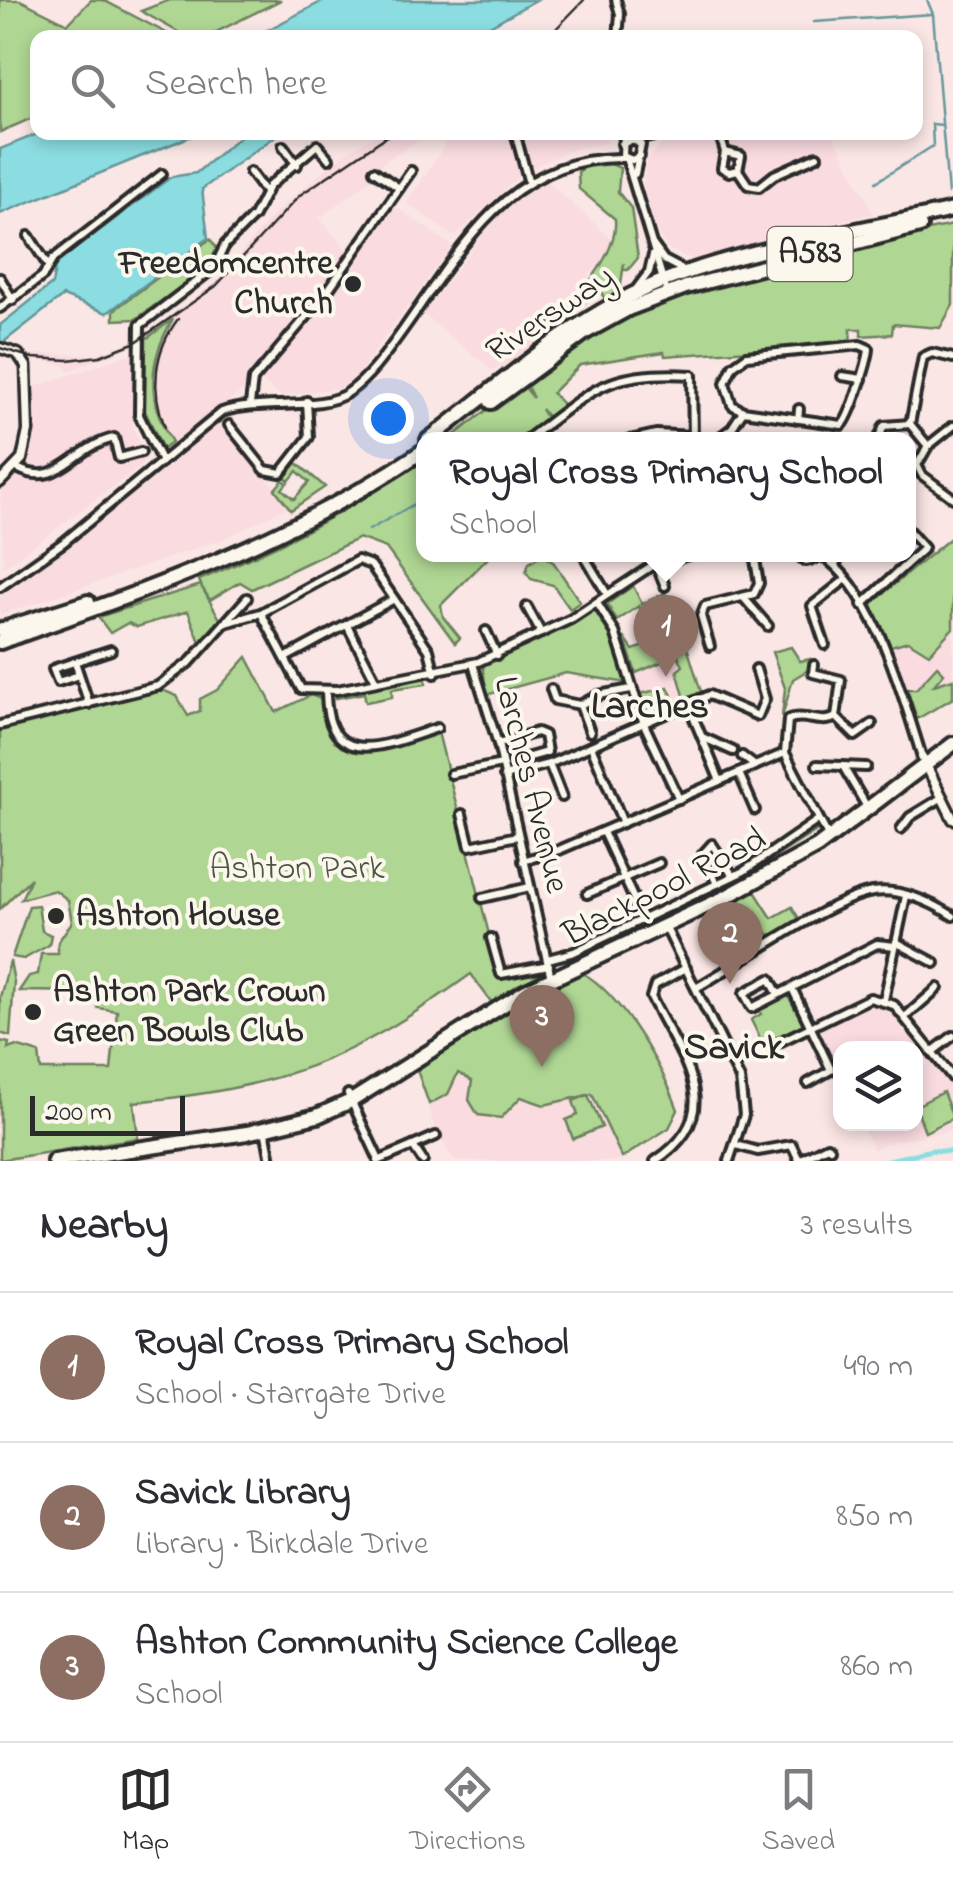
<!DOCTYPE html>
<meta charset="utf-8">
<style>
:root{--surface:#fff;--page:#f7f7f7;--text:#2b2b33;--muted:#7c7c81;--line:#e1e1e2;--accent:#2b2b2b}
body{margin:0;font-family:"Indie Flower",sans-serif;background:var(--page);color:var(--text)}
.controls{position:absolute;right:30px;bottom:30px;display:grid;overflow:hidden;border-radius:20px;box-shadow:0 5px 15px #0003}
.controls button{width:90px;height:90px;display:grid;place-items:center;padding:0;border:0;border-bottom:2px solid var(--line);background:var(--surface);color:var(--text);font:50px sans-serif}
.scale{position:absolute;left:30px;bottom:25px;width:155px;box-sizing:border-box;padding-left:10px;border:5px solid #2b2b2b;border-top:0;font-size:28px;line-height:35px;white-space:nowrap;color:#2b2b2b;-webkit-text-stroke:8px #fbf7ec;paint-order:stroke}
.you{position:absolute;left:388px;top:418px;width:35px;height:35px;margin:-25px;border:8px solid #fff;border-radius:50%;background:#1a73e8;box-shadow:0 0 0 15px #1a73e833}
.badge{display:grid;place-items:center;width:65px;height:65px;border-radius:50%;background:var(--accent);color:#fff;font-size:32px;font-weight:700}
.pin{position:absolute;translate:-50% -82px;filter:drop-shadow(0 2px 5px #0008)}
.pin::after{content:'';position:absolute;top:52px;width:35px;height:30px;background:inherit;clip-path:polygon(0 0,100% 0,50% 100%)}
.popup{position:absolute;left:416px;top:432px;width:500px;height:130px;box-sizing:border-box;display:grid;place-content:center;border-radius:20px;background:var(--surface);filter:drop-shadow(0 2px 8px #0005);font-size:32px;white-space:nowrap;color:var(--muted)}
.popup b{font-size:38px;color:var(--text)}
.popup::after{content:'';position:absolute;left:50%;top:100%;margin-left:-20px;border:20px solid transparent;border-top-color:var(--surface)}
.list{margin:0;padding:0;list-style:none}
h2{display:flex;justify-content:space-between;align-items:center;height:130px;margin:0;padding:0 40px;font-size:42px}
h2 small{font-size:32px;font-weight:400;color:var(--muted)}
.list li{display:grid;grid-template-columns:65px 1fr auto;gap:30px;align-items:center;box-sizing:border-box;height:150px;padding:0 40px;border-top:2px solid var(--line)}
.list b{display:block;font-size:38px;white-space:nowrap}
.list p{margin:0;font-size:32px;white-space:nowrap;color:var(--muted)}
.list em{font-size:32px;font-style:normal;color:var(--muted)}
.icon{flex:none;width:55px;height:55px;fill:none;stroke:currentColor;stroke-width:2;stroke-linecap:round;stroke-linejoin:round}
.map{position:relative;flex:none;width:953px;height:1161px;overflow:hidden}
.search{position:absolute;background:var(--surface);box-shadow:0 5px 15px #0003;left:30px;right:30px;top:30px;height:110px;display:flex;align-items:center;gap:25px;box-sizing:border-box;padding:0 35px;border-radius:20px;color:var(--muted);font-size:38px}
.sheet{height:580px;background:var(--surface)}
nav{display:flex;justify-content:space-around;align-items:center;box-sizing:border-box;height:140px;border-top:2px solid var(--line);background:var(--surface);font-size:28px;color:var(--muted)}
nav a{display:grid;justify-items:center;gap:5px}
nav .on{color:var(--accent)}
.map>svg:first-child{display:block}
.built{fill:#f9dbe0}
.green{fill:#afd693;stroke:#6d805f;stroke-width:2.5}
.water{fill:#8bdde1;stroke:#659698;stroke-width:2.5}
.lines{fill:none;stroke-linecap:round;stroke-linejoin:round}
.stream{stroke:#659698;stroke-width:2.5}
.canal{stroke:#8bdde1;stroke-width:5}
.minor-casing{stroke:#2b2b2b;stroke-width:14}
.tertiary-casing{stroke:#2b2b2b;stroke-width:15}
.trunk-casing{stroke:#2b2b2b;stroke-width:20}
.minor{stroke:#fbf7ec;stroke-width:6}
.tertiary{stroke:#fbf7ec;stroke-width:8}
.trunk{stroke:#fbf7ec;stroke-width:12}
.rail{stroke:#2b2b2b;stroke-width:2.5}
.poi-dot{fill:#2b2b2b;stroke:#fbf7ec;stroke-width:4}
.labels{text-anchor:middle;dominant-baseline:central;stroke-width:8;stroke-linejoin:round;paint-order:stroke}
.shield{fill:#fbf7ec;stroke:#696865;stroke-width:2.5}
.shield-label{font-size:32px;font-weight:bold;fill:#2b2b2b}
.poi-label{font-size:35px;font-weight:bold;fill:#2b2b2b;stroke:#fbf7ec;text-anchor:start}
.street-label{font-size:35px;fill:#2b2b2b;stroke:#fbf7ec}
.park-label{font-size:35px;fill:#4c5645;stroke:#fbf7ec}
.neighbourhood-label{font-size:38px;font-weight:bold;fill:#2b2b2b;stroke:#fbf7ec}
</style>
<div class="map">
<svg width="953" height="1161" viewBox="0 0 953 1161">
<rect width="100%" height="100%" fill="#fae6e5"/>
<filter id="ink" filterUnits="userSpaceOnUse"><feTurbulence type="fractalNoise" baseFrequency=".01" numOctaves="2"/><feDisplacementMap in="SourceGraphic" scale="20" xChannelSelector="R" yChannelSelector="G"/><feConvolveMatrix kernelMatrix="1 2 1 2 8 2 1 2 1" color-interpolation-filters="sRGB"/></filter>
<g filter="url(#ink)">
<!-- built -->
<g class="built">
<polygon points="378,133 431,133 375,167 369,175 372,179 319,218 348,252 305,314 248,377 245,389 172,442 156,411 152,381 157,353 171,322 146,339 145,334 215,284 272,216 338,158"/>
<polygon points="437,133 610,133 606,143 572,149 523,172 454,237 407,203 445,145"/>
<polygon points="689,133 832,133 873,213 693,259 668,249 655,229 643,184 647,161 660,145"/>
<polygon points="543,178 616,243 520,358 492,370 423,314 506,205"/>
<polygon points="395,207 452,246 353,380 339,388 281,396 259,378"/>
<polygon points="134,341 135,345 68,371 65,365 32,360 34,354 95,355"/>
<polygon points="134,353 133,429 146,455 141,466 4,567 0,487 33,454 34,387"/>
<polygon points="219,420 289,506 223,539 0,615 0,594 69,544"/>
<polygon points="952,535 953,698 917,719 891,646 869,605"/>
<polygon points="683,634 702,695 648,714 629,654"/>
<polygon points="582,973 600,987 660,1063 678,1110 669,1128 617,1161 455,1161 436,1131 417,1070 511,1009"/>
<polygon points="876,1001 893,1009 916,1037 918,1047 925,1048 953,1083 953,1130 885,1143 874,1150 861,1124 916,1124 916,1048 840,1048 840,1072 817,1028"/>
</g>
<!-- green -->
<g class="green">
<polygon points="0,0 20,0 68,24 91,0 103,0 174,37 38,38 37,116 0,132"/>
<polygon points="170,0 281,0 206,37 187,37 141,11"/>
<path d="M 589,164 L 607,162 L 620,168 L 618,192 L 631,208 L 638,258 L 628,270 L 623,270 L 624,263 L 620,291 L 605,299 L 599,289 L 556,329 L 550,323 C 577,300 618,255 615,219 L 579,189 L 578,172 Z"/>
<path d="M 953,225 L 953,305 L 940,328 L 893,324 L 892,334 L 861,336 L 861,329 L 851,329 L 850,343 L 665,356 L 664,352 L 580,365 L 552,393 L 565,406 L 549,418 L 541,409 L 547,419 L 519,439 L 448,440 L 522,383 L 533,398 L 525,382 C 554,361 583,339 615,322 C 702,277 851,245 953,225 Z"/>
<polygon points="210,239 218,250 212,264 136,319 114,320 114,310"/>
<path d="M 173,319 C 148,360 146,401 172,442 L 163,449 L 145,411 L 146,339 Z"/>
<path d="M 423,458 L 423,554 L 491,555 L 441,605 L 443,617 L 460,638 L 455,643 L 386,548 L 359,538 L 252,589 L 240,582 L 210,600 L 201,586 L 220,619 L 200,642 L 188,611 L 137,627 L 128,623 L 110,633 L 98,617 L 201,585 L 199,580 C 278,548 355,509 423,458 Z"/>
<polygon points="297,463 325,487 291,510 275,489 283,480 287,483 282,489 294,499 309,482 297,471 289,481 285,477"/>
<polygon points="953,536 953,628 929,654 908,641 891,646 869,605"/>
<polygon points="543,555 554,563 580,602 570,609 553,585 531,579 526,572 529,563"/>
<polygon points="633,586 642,604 665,593 676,628 668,615 644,619 639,606 617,621 607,604"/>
<path d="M 592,609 C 616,617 621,660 627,683 L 566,673 L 486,695 L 483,665 L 542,639 Z"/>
<polygon points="683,634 702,695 681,703 685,699 677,671 683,666 678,655 636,673 624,637 633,650"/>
<polygon points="791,647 800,661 810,659 808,670 793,679 782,717 785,688 772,652"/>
<path d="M 247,657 L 276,712 L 311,695 L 323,700 L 329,729 L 341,747 L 359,752 L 438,732 L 500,978 L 544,969 L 543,974 L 492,1003 L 471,974 C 350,1061 282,1088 134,1102 L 138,1138 L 0,1160 L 0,1041 L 9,1043 L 8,1049 L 16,1046 L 39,1053 L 41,1070 L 111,1070 L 117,1011 L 98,1008 L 95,992 L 19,991 L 29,976 L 38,974 L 41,954 L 58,954 L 58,942 L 72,922 L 68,900 L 55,890 L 21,899 L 31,878 L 0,909 L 0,726 L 98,707 L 160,689 L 177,696 L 188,716 L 200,711 L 200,699 L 217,690 Z"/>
<polygon points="937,666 944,673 934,685 953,679 953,698 917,719 907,689 916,689"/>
<polygon points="425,674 426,684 392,689 392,697 366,702 364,693 326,700 326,692"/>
<polygon points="668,687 676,705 648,714 640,694"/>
<polygon points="816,827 818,830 723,890 655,920 654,917 737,876"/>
<polygon points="754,890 772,918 792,907 801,922 771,939 762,925 753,930 737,900"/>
<polygon points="38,905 42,931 51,935 49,945 24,959 12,957 29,906"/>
<polygon points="10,961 14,982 10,1036 0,1033 0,997"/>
<path d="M 582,973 C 620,992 664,1070 678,1110 L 669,1128 L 622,1158 L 592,1094 L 544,1105 L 521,1097 L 501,1118 L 478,1115 L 469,1100 L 472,1081 L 458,1073 L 448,1094 L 429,1104 L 417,1070 L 511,1009 Z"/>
<polygon points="787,994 804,1025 764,1046 751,1020 761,1014 758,1008"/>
<polygon points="943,1092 953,1118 925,1132 916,1106"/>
<polygon points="588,1095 602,1127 573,1139 566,1120 578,1115 573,1101"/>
</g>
<!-- water -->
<g class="water">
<polygon points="325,0 536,0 470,37 254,37"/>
<polygon points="40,133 40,132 199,133 0,214 0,149"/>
<polygon points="244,133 280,133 202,189 208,238 107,313 63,296 0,345 0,325 52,284 56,263 171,177 196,173"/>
</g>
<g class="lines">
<!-- stream -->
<g class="stream">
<polyline points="927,0 933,14 948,194"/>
<polyline points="814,22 932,14"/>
<polyline points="876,182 933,146 932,124 942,125"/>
<polyline points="369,530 423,499"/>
</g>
<!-- canal -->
<polyline class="canal" points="885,1161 932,1150 953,1152"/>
<!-- minor casing -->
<g class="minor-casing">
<g id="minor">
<polyline points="616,0 620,14 618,38"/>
<polyline points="515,132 528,180"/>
<polyline points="624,132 623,156 632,160 640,156"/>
<polyline points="719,132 725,152 722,168 729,172 738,170 741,156 725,152"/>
<polyline points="638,140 670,132"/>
<polyline points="622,144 633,139 641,145 635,174"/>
<polyline points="283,146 297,165"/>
<polyline points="626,158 667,293"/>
<polyline points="738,170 748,185 759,187 774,175 817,156"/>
<polyline points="374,171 399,188"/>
<polyline points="250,172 265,192"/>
<polyline points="29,236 47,264"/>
<polyline points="653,245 664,260 685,271"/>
<polyline points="0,278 13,300"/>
<polyline points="637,288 649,272 653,255"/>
<polyline points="0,308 43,276 53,259 162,174"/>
<polyline points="842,376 862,379"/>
<polyline points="250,404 253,380 324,296 411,171"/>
<polyline points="798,419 799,409"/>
<polyline points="910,424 923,357 932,353 953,358"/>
<polyline points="229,425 265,470 281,473 309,437 307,401"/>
<polyline points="953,426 928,446 917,465 922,475 953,498"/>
<path d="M 526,440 C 592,391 605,370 692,375 L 693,440"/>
<polyline points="630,440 656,434 693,436"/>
<path d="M 716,440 L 732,428 L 743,411 L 732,405 L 725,383 L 733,366 L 747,356 L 860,345 L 869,349 C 868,362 850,418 842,425 L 743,411"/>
<polyline points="878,440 884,426 910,424 928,446"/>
<polyline points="161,460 139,415 140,325 214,268 225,245 254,216 269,186 317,145 329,159"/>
<path d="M 17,468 C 59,490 71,448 114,438 L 119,458 L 141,452"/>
<polyline points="583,554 607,594"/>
<polyline points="796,554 806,561 821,557"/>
<path d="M 820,554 C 875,589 903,697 922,757"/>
<polyline points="656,564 665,586"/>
<polyline points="835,564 841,554"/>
<path d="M 0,587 L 64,542 L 222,412 C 258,399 322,412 349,392 C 371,376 387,352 403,330 C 463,246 510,155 625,158"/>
<polyline points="743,597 768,626"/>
<polyline points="597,603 615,632 644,724 679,799"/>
<polyline points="862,605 924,548 908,530"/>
<polyline points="527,607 541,633"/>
<polyline points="261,613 358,560 371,565 429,650 435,674"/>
<polyline points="225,623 261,613 301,689 337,690 478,662 571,619 653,565 692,554"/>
<polyline points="347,625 376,681"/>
<polyline points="486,631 497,655"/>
<polyline points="825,645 812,606 846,579"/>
<polyline points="710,646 701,616 705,606 754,594 759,583 754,554"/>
<polyline points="287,657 394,599"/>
<polyline points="75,662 89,704"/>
<polyline points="473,664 498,744 551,978"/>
<polyline points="814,665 813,673 841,680 836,717"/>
<polyline points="79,675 58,682 53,669 111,650"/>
<polyline points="551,689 555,700 580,705 590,732"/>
<path d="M 326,692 C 327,773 385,745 437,728"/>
<polyline points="688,704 720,781"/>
<polyline points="580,705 599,695 631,689"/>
<polyline points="0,725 158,686 191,661 247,598"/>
<polyline points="702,737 733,751"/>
<polyline points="498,744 537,732 544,735 547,752 526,758"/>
<polyline points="591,746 623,823"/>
<polyline points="742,756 755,766"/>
<polyline points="549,764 562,797"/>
<polyline points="817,765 866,767"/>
<polyline points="844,768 867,807"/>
<polyline points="739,773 755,810"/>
<polyline points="451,774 502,764"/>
<polyline points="504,776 549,764 709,695 758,716 765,699 756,669"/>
<polyline points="462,814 470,846 517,836"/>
<polyline points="901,829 910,817 941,798"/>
<polyline points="603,832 643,919"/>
<path d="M 829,838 L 785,753 L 788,720 C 804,712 821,726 836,717 L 855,736 L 872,724"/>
<polyline points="523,861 559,850 785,753"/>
<polyline points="717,884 703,854 712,844 733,876"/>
<polyline points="587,894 659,863"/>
<polyline points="482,898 530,887"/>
<polyline points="665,926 740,1079 744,1115 729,1161"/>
<polyline points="491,938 501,974 549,965"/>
<polyline points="896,942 935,963"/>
<polyline points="548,959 574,952 744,871 818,820"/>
<path d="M 696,988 C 737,965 832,898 873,892 C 900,888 931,902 953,916"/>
<polyline points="792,988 831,1070 808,1083"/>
<polyline points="778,994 770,979 744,993 752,1008 877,944 895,946"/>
<polyline points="884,1000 906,896"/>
<polyline points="905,1017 938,988"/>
<polyline points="932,1052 953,1036"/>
<polyline points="734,1064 870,998 894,1005 953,1078"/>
<polyline points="348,1094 379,1160"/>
<polyline points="265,1129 271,1161"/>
<polyline points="736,1145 758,1151 792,1145 799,1160 827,1146 830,1148"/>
<polyline points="413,1146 423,1161"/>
<polyline points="378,1161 436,1136"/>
<path d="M 655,1161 C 730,1112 681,1058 651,997 L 655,985 L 686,968"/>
</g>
</g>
<!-- tertiary casing -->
<g class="tertiary-casing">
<g id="tertiary">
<polyline points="0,348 18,354 26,366 28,431 22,459 0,482"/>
<polyline points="922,757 953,819"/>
</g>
</g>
<!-- trunk casing -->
<g class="trunk-casing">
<g id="trunk">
<polyline points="491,402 586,332 628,309 686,287 920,226"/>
<path d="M 428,440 C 497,388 563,326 642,290 C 727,251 859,231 953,210"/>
<polyline points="0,630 88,602"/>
<path d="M 0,642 C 148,590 292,540 423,451"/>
<polyline points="54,1161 247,1133 317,1116 351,1101 524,992 724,898 817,847 953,744"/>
</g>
</g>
<!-- minor -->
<use href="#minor" class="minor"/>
<!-- tertiary -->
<use href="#tertiary" class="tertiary"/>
<!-- trunk -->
<use href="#trunk" class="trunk"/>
<!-- rail -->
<g class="rail">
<polyline points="547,38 584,0"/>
<polyline points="0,348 33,358 68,360 100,356 136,342 216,286 300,195 393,132"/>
<path d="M 165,427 C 150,389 154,351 178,319"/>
</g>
</g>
</g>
<!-- markers -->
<g class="poi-dot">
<circle cx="353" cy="284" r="10"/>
<circle cx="56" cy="916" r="10"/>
<circle cx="33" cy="1012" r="10"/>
</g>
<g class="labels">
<!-- shield labels -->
<rect class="shield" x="767.5" y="227" width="85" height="54" rx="8"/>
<g class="shield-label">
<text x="810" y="254">A583</text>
</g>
<!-- poi labels -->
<g class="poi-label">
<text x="333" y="264" text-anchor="end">Freedomcentre<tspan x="333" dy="40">Church</tspan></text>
<text x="76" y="916">Ashton House</text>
<text x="53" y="992">Ashton Park Crown<tspan x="53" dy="40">Green Bowls Club</tspan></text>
</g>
<!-- street labels -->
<g class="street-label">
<text transform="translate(551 315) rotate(-34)">Riversway</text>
<text transform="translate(530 785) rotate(76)">Larches Avenue</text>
<text transform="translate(665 888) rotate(-27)">Blackpool Road</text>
</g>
<!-- park labels -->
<g class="park-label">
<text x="297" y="869">Ashton Park</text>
</g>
<!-- neighbourhood labels -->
<g class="neighbourhood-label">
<text x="650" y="708">Larches</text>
<text x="734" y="1049">Savick</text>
</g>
</g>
</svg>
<div class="controls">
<button><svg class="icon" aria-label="layers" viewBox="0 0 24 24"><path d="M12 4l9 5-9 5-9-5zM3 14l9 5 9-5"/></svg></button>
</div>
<div class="scale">200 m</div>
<div class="you"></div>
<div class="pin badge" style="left:666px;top:677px;background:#8d6e63">1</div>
<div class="popup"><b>Royal Cross Primary School</b>School</div>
<div class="pin badge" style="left:730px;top:984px;background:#8d6e63">2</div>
<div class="pin badge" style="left:542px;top:1067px;background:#8d6e63">3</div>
<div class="search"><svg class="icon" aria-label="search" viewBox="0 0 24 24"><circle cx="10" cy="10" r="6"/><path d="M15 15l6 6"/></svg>Search here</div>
</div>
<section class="sheet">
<h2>Nearby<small>3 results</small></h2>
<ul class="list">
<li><span class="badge" style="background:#8d6e63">1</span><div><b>Royal Cross Primary School</b><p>School · Starrgate Drive</p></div><em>490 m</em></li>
<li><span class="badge" style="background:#8d6e63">2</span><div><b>Savick Library</b><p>Library · Birkdale Drive</p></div><em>850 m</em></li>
<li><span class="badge" style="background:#8d6e63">3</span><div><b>Ashton Community Science College</b><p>School</p></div><em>860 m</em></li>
</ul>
</section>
<nav>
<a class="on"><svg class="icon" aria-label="map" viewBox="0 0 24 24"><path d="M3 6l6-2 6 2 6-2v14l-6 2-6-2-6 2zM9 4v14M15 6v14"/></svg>Map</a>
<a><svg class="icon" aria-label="directions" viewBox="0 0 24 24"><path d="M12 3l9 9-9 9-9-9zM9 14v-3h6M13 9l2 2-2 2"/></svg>Directions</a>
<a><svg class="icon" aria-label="saved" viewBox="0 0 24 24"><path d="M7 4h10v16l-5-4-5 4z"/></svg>Saved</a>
</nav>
